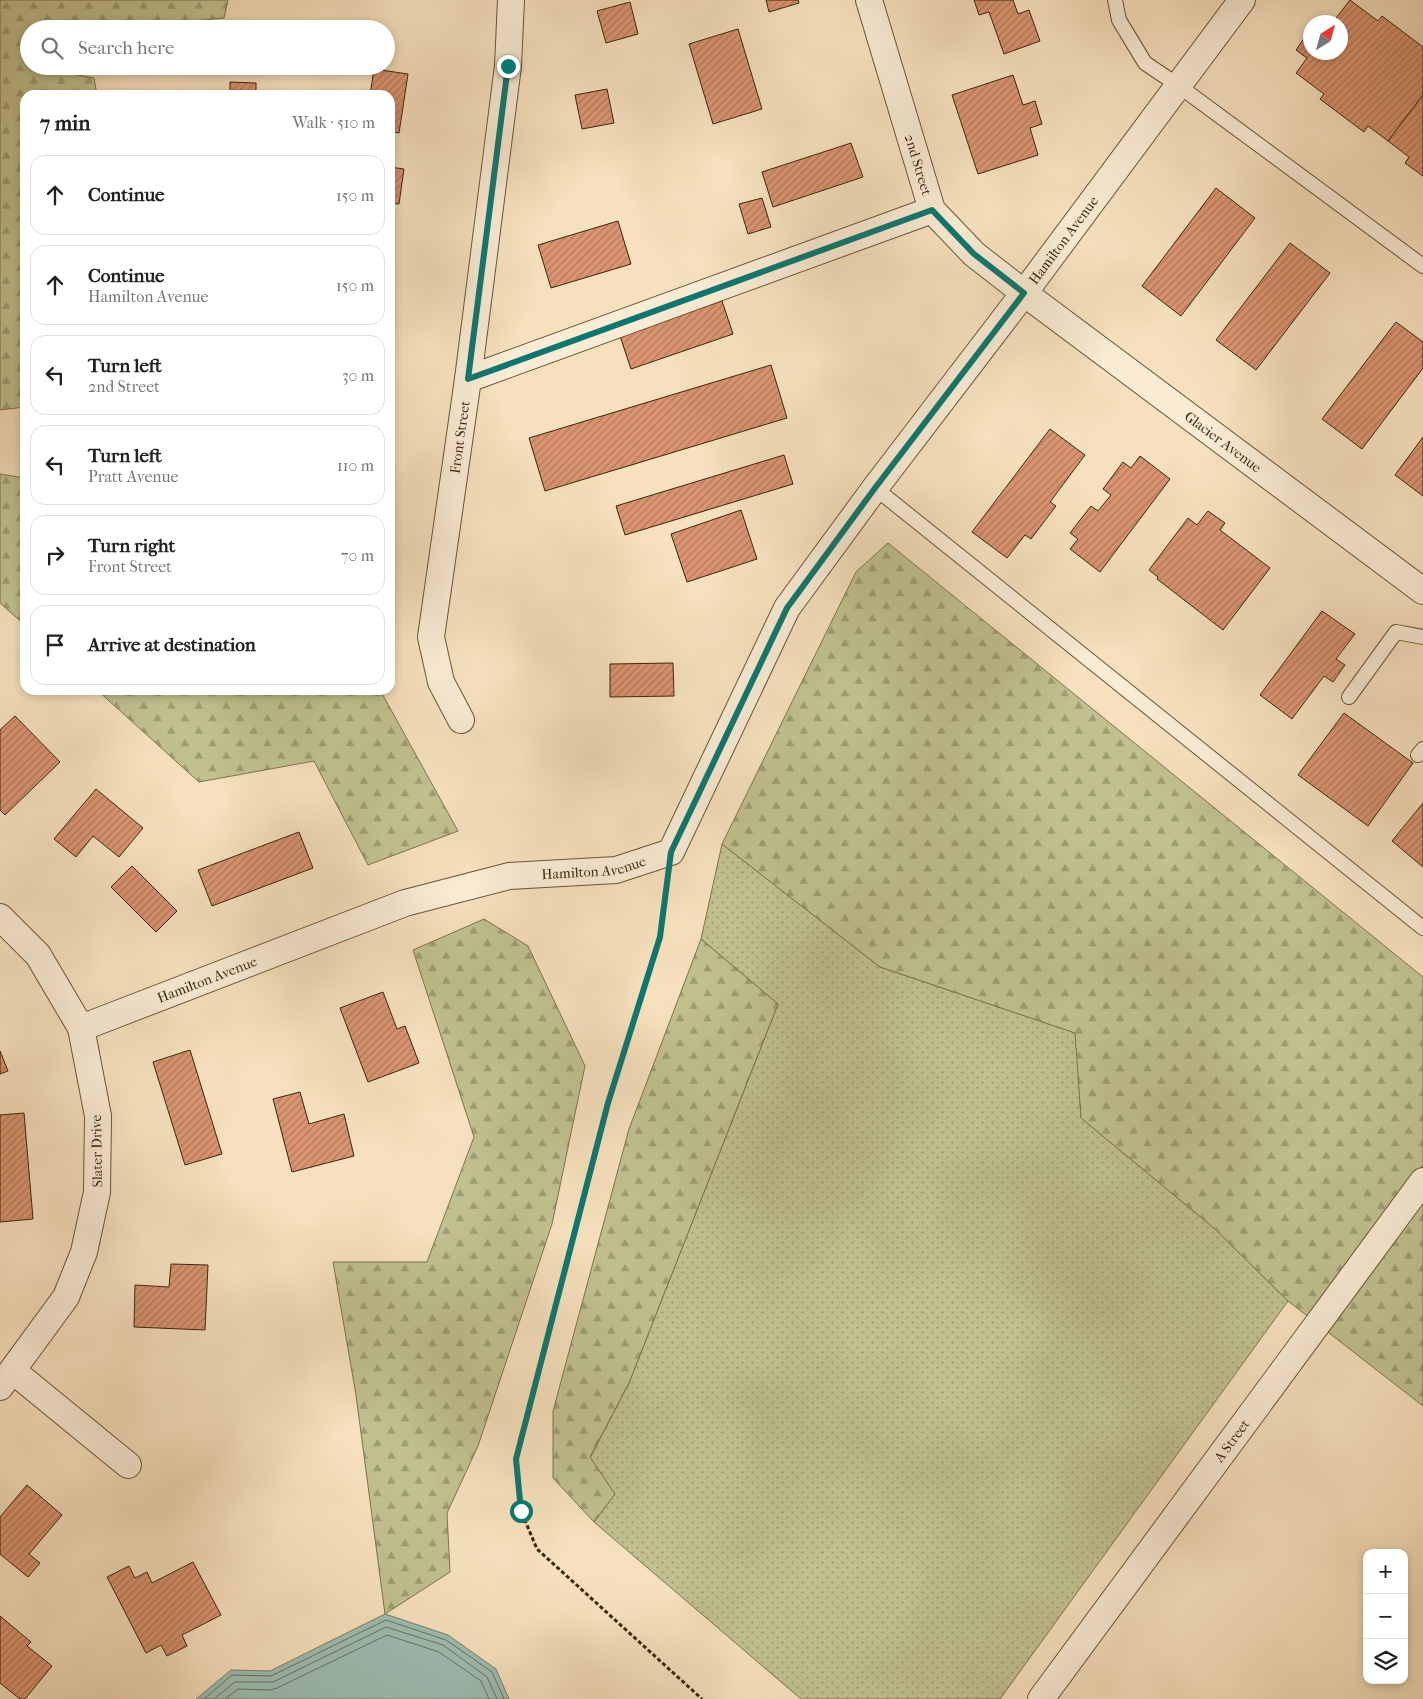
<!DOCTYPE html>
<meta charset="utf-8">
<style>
:root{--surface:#fff;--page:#f6f6f6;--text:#202124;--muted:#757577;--line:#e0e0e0}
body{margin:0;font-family:"IM FELL French Canon",serif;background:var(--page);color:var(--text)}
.controls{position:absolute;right:15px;bottom:15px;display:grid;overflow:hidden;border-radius:10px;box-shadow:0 2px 8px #0003}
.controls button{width:45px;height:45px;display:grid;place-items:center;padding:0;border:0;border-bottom:1px solid var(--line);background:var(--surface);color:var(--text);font:25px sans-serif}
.compass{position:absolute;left:1303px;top:15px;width:45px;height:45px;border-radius:50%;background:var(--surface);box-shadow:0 2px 8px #0003;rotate:37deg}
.stop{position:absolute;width:15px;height:15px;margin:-11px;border:4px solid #0f766e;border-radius:50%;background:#fff}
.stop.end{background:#0f766e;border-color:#fff;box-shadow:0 1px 5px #0008}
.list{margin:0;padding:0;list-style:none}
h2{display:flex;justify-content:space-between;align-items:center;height:65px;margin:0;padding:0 20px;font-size:21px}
h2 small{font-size:16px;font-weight:400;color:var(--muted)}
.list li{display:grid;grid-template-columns:32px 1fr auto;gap:15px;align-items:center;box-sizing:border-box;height:80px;margin:0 10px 10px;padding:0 10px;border:1px solid var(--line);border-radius:15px}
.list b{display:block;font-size:19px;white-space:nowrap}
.list p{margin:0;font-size:16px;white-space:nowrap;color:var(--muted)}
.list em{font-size:16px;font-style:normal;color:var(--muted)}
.icon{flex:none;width:28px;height:28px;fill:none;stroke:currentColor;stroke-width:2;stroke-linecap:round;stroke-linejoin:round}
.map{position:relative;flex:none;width:1423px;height:1699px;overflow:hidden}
.search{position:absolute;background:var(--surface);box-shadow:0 2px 8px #0003;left:20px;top:20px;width:375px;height:55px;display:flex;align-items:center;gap:12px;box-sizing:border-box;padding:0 18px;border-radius:28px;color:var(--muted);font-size:19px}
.panel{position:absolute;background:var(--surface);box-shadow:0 2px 8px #0003;left:20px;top:90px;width:375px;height:605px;border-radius:15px}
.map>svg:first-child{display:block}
.grass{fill:url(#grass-dots);stroke:#7e734c}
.forest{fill:url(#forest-firs);stroke:#7e734c}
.water{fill:#9dbdb2;stroke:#76806e}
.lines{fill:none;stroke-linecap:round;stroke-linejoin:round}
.shore{stroke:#6c715e;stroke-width:1}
.building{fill:url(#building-hatch);stroke:#3c2509}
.lane-casing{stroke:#6a5436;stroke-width:16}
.street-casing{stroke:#6a5436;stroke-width:28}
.path{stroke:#3c2509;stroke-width:3;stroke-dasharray:4 2.5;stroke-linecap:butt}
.lane{stroke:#f9ebd4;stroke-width:14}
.street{stroke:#f9ebd4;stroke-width:26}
.route{stroke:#0f766e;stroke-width:6}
.labels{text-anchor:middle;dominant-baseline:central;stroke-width:4;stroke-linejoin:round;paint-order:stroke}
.street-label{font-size:14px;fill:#3c2509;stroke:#f9ebd4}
</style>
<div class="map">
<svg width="1423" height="1699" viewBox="0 0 1423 1699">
<defs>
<pattern id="grass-dots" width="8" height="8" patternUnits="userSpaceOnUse" patternTransform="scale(1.25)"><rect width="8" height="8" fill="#c0c18f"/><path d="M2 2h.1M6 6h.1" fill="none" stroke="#9d9d73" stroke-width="1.8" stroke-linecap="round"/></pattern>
<pattern id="forest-firs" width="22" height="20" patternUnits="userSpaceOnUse" patternTransform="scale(1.25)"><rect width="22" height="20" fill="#c0c18f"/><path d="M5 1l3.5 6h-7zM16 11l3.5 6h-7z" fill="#9d9d73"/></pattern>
<pattern id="building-hatch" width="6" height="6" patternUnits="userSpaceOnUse" patternTransform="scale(1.25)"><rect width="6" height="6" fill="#da9471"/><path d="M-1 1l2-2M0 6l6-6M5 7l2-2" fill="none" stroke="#b2795b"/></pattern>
</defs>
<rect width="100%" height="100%" fill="#f6e0bd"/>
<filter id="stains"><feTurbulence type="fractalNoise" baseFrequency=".004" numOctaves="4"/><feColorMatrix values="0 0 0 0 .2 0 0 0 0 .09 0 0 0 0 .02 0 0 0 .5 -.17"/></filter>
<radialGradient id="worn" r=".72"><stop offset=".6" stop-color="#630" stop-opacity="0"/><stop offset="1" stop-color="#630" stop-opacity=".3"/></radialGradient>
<!-- grass -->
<polygon class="grass" points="722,844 880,967 1076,1033 1081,1118 1215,1229 1288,1301 1000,1699 801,1699 594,1522 615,1494 590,1458 629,1383 778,1004 701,939"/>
<!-- forest -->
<g class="forest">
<polygon points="0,0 228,0 224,18 111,29 29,29 29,66 94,78 97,95 25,95 25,407 0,410"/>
<polygon points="0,474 25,478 25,625 0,603"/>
<polygon points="888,543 1423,977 1423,1406 1288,1301 1215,1229 1081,1118 1075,1033 880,967 722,844 856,572"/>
<polygon points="97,690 380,690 458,831 368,865 314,761 199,782"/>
<polygon points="484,919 528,946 585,1066 552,1224 478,1446 447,1513 450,1572 385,1614 356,1395 333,1262 427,1262 474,1137 413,950"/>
<polygon points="701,939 778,1004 629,1383 590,1457 615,1494 594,1522 553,1478 553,1411 629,1129"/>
</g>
<!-- water -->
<polygon class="water" points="385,1614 448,1635 496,1669 509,1699 196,1699 231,1670 270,1671"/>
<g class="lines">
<!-- shore -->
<g class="shore">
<polyline points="204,1699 232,1675 271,1676 386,1620 446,1640 492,1672 504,1699"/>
<polyline points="214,1699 235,1682 273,1682 386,1627 443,1645 487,1677 497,1699"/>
<polyline points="225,1699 238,1689 270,1690 277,1688 387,1635 439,1652 481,1681 489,1699"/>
</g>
</g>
<!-- building -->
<g class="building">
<polygon points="766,0 798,0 799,3 769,12"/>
<polygon points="974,0 1013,0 1018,14 1029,10 1040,41 1004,54 989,12 979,15"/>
<polygon points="1350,0 1378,21 1382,16 1423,47 1423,95 1388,141 1368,126 1364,132 1320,99 1324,94 1296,73 1307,58 1296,50 1310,30 1310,52 1340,52 1340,22 1333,22"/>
<polygon points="630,2 638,34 606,43 597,11"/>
<polygon points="738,29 762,109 713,124 689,44"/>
<polygon points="374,69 408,74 399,133 390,131 390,95 370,95"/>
<polygon points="1013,75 1023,105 1035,101 1042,124 1030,128 1038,155 978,174 952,95"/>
<polygon points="230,82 256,83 256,95 230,95"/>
<polygon points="607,89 614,123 582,129 575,95"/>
<polygon points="1423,95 1423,176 1405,163 1409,157 1388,141"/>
<polygon points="851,143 863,177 773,207 762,172"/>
<polygon points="390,167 404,169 399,204 390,203"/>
<polygon points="1216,188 1255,218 1181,316 1142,286"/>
<polygon points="762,198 771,227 748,234 739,204"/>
<polygon points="618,221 631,264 551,288 538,245"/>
<polygon points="1290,243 1330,273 1256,370 1216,340"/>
<polygon points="722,301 733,334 631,369 620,336"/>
<polygon points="1396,322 1423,342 1423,368 1362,449 1322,419"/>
<polygon points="771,365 787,418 545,491 529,438"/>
<polygon points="1050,429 1085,455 1050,502 1056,506 1031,539 1025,535 1007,558 972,532"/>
<polygon points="1423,437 1423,496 1395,475"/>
<polygon points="784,455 793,484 625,535 616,506"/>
<polygon points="1140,456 1170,479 1100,572 1070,549 1078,539 1070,533 1091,506 1098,511 1111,495 1103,489 1123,462 1131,468"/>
<polygon points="741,510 757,559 687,582 671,534"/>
<polygon points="1208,511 1225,523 1220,530 1270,568 1223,630 1157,579 1158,577 1149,570 1188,518 1197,525"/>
<polygon points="1322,611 1355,634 1336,659 1345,665 1333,682 1324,676 1292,719 1260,695"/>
<polygon points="673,663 674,696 610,697 610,664"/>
<polygon points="1344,713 1413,763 1368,826 1298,775"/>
<polygon points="15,716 60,762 5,815 0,810 0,730"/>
<polygon points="96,789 143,828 119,857 93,836 76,857 54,839"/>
<polygon points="1423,803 1423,867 1392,841"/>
<polygon points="299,832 313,868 212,906 198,870"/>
<polygon points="132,866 177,911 156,932 111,887"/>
<polygon points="383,992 397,1029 405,1026 419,1063 368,1082 340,1008"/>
<polygon points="190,1050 222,1154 185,1165 153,1062"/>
<polygon points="0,1051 8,1071 0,1074"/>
<polygon points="300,1092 309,1124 344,1114 354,1156 292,1172 273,1099"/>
<polygon points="24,1113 33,1219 0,1222 0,1115"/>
<polygon points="171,1264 208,1265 205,1330 134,1327 135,1285 169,1287"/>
<polygon points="27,1485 62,1515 29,1554 40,1563 28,1577 0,1554 0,1517"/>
<polygon points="193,1562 221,1615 182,1635 187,1646 167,1656 161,1645 146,1653 107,1577 129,1566 135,1578 147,1572 152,1583"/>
<polygon points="0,1616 31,1642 27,1646 52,1666 25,1699 20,1699 0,1683"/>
</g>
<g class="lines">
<!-- lane casing -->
<g class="lane-casing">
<g id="lane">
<polyline points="1115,0 1119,20 1145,63 1179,86 1423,266"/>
<polyline points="875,488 1423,928"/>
<polyline points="1349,697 1396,632 1423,637"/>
<polyline points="1418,755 1423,749"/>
</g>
</g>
<!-- street casing -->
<g class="street-casing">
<g id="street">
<path id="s1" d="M 869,0 L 932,210 L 974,254 L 1024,293 L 1423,591"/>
<polyline points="468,379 932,210"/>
<path id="s2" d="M 461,720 L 441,682 L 431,637 L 468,379 L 508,66 L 511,0"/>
<polyline points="0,917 38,955 81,1028 98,1116 97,1192 84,1252 66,1297 0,1387"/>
<path id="s3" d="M 81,1028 L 405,903 L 509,876 L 616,870 L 671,852 L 787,608 L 875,488 L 1024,293 L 1242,0"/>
<polyline points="13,1371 128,1465"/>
<path id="s4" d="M 1041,1699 L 1423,1181"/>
</g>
</g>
<!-- path -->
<polyline class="path" points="667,884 660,937 608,1103 516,1459 521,1511 537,1549 702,1699"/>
<!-- lane -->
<use href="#lane" class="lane"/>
<!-- street -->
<use href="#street" class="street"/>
</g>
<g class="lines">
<!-- route -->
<polyline class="route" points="508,66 468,379 932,210 974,254 1024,293 875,488 787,608 671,852 660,937 608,1103 516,1459 521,1511"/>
</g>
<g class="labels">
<!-- street labels -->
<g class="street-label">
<text stroke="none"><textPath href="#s1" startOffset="172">2nd Street</textPath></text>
<text stroke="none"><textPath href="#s3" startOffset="1350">Hamilton Avenue</textPath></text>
<text stroke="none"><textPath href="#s2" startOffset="291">Front Street</textPath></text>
<text stroke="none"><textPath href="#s1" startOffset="592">Glacier Avenue</textPath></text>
<text stroke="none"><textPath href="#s3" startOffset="540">Hamilton Avenue</textPath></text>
<text stroke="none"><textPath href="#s3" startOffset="135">Hamilton Avenue</textPath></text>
<text transform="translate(97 1151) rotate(-91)">Slater Drive</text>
<text stroke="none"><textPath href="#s4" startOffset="321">A Street</textPath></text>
</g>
</g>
<rect width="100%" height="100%" filter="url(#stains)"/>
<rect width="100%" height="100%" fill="url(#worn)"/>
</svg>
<div class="controls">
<button>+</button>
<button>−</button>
<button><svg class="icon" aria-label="layers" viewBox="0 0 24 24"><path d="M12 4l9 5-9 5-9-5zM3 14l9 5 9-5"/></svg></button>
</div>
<svg class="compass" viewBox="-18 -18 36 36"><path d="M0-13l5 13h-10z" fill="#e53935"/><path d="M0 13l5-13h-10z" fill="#757577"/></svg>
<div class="stop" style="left:521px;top:1511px"></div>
<div class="stop end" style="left:508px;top:66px"></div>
<div class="search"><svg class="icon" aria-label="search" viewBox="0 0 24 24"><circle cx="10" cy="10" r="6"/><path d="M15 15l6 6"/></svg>Search here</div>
<section class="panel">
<h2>7 min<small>Walk · 510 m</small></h2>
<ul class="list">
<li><svg class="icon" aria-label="ahead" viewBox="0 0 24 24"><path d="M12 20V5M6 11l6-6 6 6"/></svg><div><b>Continue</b></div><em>150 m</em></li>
<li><svg class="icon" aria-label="ahead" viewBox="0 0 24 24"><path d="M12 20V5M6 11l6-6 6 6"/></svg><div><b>Continue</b><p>Hamilton Avenue</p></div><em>150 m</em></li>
<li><svg class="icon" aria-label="left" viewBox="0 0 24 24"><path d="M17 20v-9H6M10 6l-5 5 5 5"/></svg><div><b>Turn left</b><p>2nd Street</p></div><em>30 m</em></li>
<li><svg class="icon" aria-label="left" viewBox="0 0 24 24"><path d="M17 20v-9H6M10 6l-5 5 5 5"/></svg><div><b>Turn left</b><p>Pratt Avenue</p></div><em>110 m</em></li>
<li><svg class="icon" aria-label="right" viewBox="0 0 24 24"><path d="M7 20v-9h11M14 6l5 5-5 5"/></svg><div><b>Turn right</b><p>Front Street</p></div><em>70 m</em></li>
<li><svg class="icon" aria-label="arrive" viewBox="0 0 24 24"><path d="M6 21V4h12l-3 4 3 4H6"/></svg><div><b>Arrive at destination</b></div></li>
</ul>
</section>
</div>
